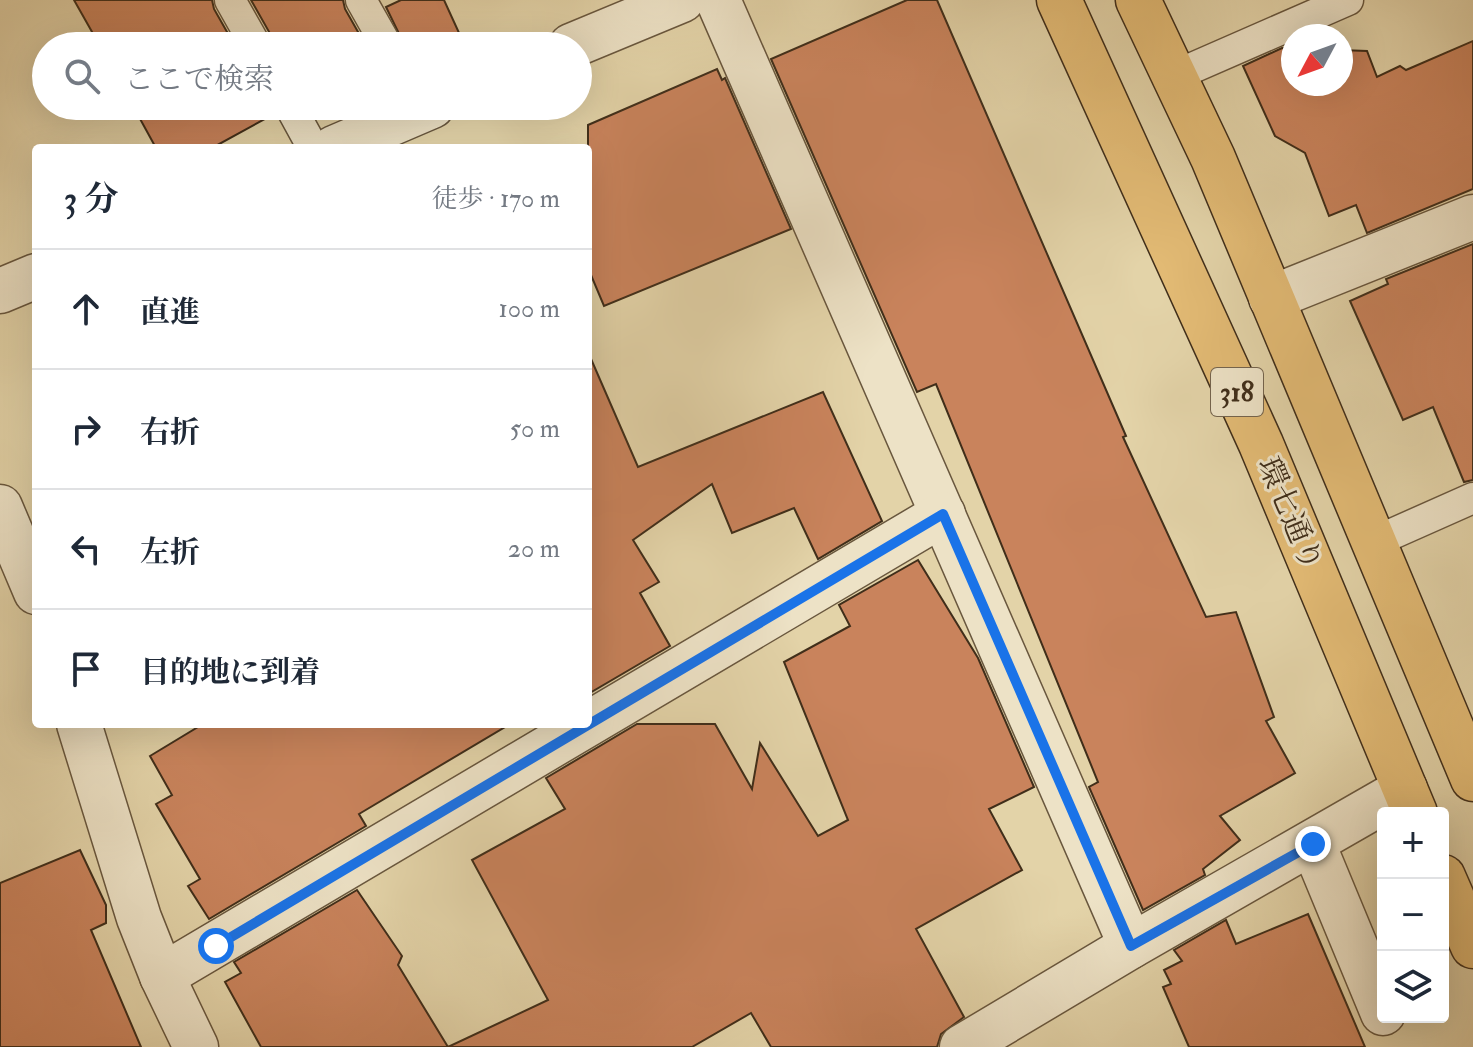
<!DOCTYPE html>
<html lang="ja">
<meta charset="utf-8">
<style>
:root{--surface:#fff;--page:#f6f6f7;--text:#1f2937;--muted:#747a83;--line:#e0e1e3}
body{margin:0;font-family:"IM FELL Double Pica","Noto Serif JP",serif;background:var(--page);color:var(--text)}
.controls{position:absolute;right:24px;bottom:24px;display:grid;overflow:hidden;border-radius:8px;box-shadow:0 8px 32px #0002}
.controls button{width:72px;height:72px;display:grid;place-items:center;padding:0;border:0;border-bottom:2px solid var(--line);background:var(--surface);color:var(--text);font:40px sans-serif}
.compass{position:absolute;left:1281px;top:24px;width:72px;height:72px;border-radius:50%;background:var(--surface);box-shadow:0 8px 32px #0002;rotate:229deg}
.stop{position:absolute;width:24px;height:24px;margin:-18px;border:6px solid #1a73e8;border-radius:50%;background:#fff}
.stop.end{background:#1a73e8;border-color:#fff;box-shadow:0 2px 8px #0008}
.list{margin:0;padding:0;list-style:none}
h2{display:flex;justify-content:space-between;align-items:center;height:104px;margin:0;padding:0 32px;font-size:34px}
h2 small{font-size:26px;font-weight:400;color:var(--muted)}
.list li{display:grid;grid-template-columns:52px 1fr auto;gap:24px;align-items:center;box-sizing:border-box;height:120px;padding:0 32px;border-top:2px solid var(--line)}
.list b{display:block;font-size:30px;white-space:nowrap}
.list em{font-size:26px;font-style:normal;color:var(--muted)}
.icon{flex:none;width:44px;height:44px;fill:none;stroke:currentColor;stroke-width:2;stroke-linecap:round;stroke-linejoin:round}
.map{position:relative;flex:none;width:1473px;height:1047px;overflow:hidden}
.search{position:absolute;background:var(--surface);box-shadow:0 8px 32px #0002;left:32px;top:32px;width:560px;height:88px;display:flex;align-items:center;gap:20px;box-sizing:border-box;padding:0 28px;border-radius:44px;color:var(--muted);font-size:30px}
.panel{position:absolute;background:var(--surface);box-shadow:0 8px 32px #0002;left:32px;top:144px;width:560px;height:584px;border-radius:8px}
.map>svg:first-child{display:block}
.building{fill:#c9835c;stroke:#402e1a;stroke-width:2}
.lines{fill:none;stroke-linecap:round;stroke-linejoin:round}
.lane-casing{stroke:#69573e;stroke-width:33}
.street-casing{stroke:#69573e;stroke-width:47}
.primary-casing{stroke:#402e1a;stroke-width:47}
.lane{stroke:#ede2c6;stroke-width:30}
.street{stroke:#ede2c6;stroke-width:44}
.primary{stroke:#e2ba74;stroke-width:44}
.route{stroke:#1a73e8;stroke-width:10}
.labels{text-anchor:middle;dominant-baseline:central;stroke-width:6;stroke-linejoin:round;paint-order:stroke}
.shield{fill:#ede2c6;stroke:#74644e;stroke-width:2}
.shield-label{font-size:28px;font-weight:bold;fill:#402e1a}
.street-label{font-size:30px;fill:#402e1a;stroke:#ede2c6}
</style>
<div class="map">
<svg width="1473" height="1047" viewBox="0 0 1473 1047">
<rect width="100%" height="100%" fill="#e3d3a8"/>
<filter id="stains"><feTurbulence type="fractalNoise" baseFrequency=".0025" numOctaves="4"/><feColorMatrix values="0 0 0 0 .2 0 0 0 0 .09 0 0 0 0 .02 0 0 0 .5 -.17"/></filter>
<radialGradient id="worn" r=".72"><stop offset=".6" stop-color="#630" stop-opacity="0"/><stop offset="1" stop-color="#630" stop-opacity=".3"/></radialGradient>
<!-- building -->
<g class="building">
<polygon points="74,0 212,0 214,9 235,46 100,46"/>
<polygon points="251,0 343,0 345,9 366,46 274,46 272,37"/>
<polygon points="401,0 444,0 465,46 405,46 386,7"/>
<polygon points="907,0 937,0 1126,436 1123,437 1206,617 1236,612 1274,717 1266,721 1295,773 1220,816 1240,840 1203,869 1205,875 1143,910 1089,787 1098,782 936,384 917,392 771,59"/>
<polygon points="1473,41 1473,189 1367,233 1356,205 1329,216 1305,153 1275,136 1243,66 1282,48 1293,49 1293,84 1341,84 1341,50 1367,51 1377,77 1400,66 1406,70"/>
<polygon points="717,69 722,80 725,78 791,229 604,306 588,268 588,125"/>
<polygon points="133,106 272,106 274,114 212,148 156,148"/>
<polygon points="1473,244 1473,480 1464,482 1433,407 1403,420 1350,301 1388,284 1386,279"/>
<polygon points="588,352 638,467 823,392 882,521 818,559 794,508 732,533 712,484 633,540 659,582 640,593 670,646 588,694"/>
<polygon points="918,560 978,658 1034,787 989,809 1022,870 916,929 964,1017 941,1034 937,1047 771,1047 751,1013 692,1047 261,1047 225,982 241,973 234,962 357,890 402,956 398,965 448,1047 548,1000 472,860 565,809 546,778 637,724 715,724 752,789 760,743 818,836 848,820 784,662 850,626 839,605"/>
<polygon points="203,724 510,724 359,814 366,826 209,919 188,886 200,879 156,804 172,795 150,756"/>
<polygon points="80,850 106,905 106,923 91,930 141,1047 0,1047 0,883"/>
<polygon points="1308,914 1365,1047 1189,1047 1163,987 1171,984 1164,970 1182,961 1174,950 1226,920 1236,944"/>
</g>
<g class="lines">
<!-- lane casing -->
<g class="lane-casing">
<g id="lane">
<polyline points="230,0 256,46"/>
<polyline points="361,0 387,46"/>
<polyline points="1174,76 1348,0"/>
<polyline points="290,106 313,148"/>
<polyline points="1374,542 1473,498"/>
</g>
</g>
<!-- street casing -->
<g class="street-casing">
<g id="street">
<polyline points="718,0 1131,946"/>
<polyline points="571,46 682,0"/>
<polyline points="334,148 432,106"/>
<polyline points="0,291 36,276"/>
<polyline points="1271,298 1473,217"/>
<polyline points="0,507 36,592"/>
<polyline points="79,724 139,918 162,976 196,1047"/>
<polyline points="1313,844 1383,1013"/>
<polyline points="162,976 943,514"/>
<polyline points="962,1047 1131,946 1405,789"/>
</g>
</g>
<!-- primary casing -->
<g class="primary-casing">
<g id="primary">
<polyline points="1059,0 1261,444 1415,813"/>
<polyline points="1138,0 1213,158 1473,779"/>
<polyline points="1443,877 1473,946"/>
</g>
</g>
<!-- lane -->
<use href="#lane" class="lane"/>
<!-- street -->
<use href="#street" class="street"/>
<!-- primary -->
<use href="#primary" class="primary"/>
</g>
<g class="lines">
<!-- route -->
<polyline class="route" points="216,946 943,514 1131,946 1313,844"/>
</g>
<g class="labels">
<!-- shield labels -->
<rect class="shield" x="1211" y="368" width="52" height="48" rx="6"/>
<g class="shield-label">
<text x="1237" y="392">318</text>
</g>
<!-- street labels -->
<g class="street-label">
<text transform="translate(1290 514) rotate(67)">環七通り</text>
</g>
</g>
<rect width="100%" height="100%" filter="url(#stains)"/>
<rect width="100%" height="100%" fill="url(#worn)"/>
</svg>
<div class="controls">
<button>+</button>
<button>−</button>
<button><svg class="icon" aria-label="layers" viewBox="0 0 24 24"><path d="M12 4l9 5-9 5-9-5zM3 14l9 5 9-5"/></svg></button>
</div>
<svg class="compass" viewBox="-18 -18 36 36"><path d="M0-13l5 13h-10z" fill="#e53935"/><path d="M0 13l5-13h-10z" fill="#747a83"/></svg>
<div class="stop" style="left:216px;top:946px"></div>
<div class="stop end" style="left:1313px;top:844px"></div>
<div class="search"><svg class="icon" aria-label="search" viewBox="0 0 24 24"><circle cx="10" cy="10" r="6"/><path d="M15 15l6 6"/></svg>ここで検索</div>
<section class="panel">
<h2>3 分<small>徒歩 · 170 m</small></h2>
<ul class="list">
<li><svg class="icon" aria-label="ahead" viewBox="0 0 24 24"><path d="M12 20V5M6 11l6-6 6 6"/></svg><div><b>直進</b></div><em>100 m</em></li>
<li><svg class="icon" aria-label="right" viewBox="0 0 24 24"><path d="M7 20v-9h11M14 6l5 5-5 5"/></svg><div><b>右折</b></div><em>50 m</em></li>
<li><svg class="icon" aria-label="left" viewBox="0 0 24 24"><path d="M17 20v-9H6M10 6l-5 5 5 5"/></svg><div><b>左折</b></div><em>20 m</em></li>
<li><svg class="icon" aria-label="arrive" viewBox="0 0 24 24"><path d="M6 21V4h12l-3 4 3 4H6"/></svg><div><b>目的地に到着</b></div></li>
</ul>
</section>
</div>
